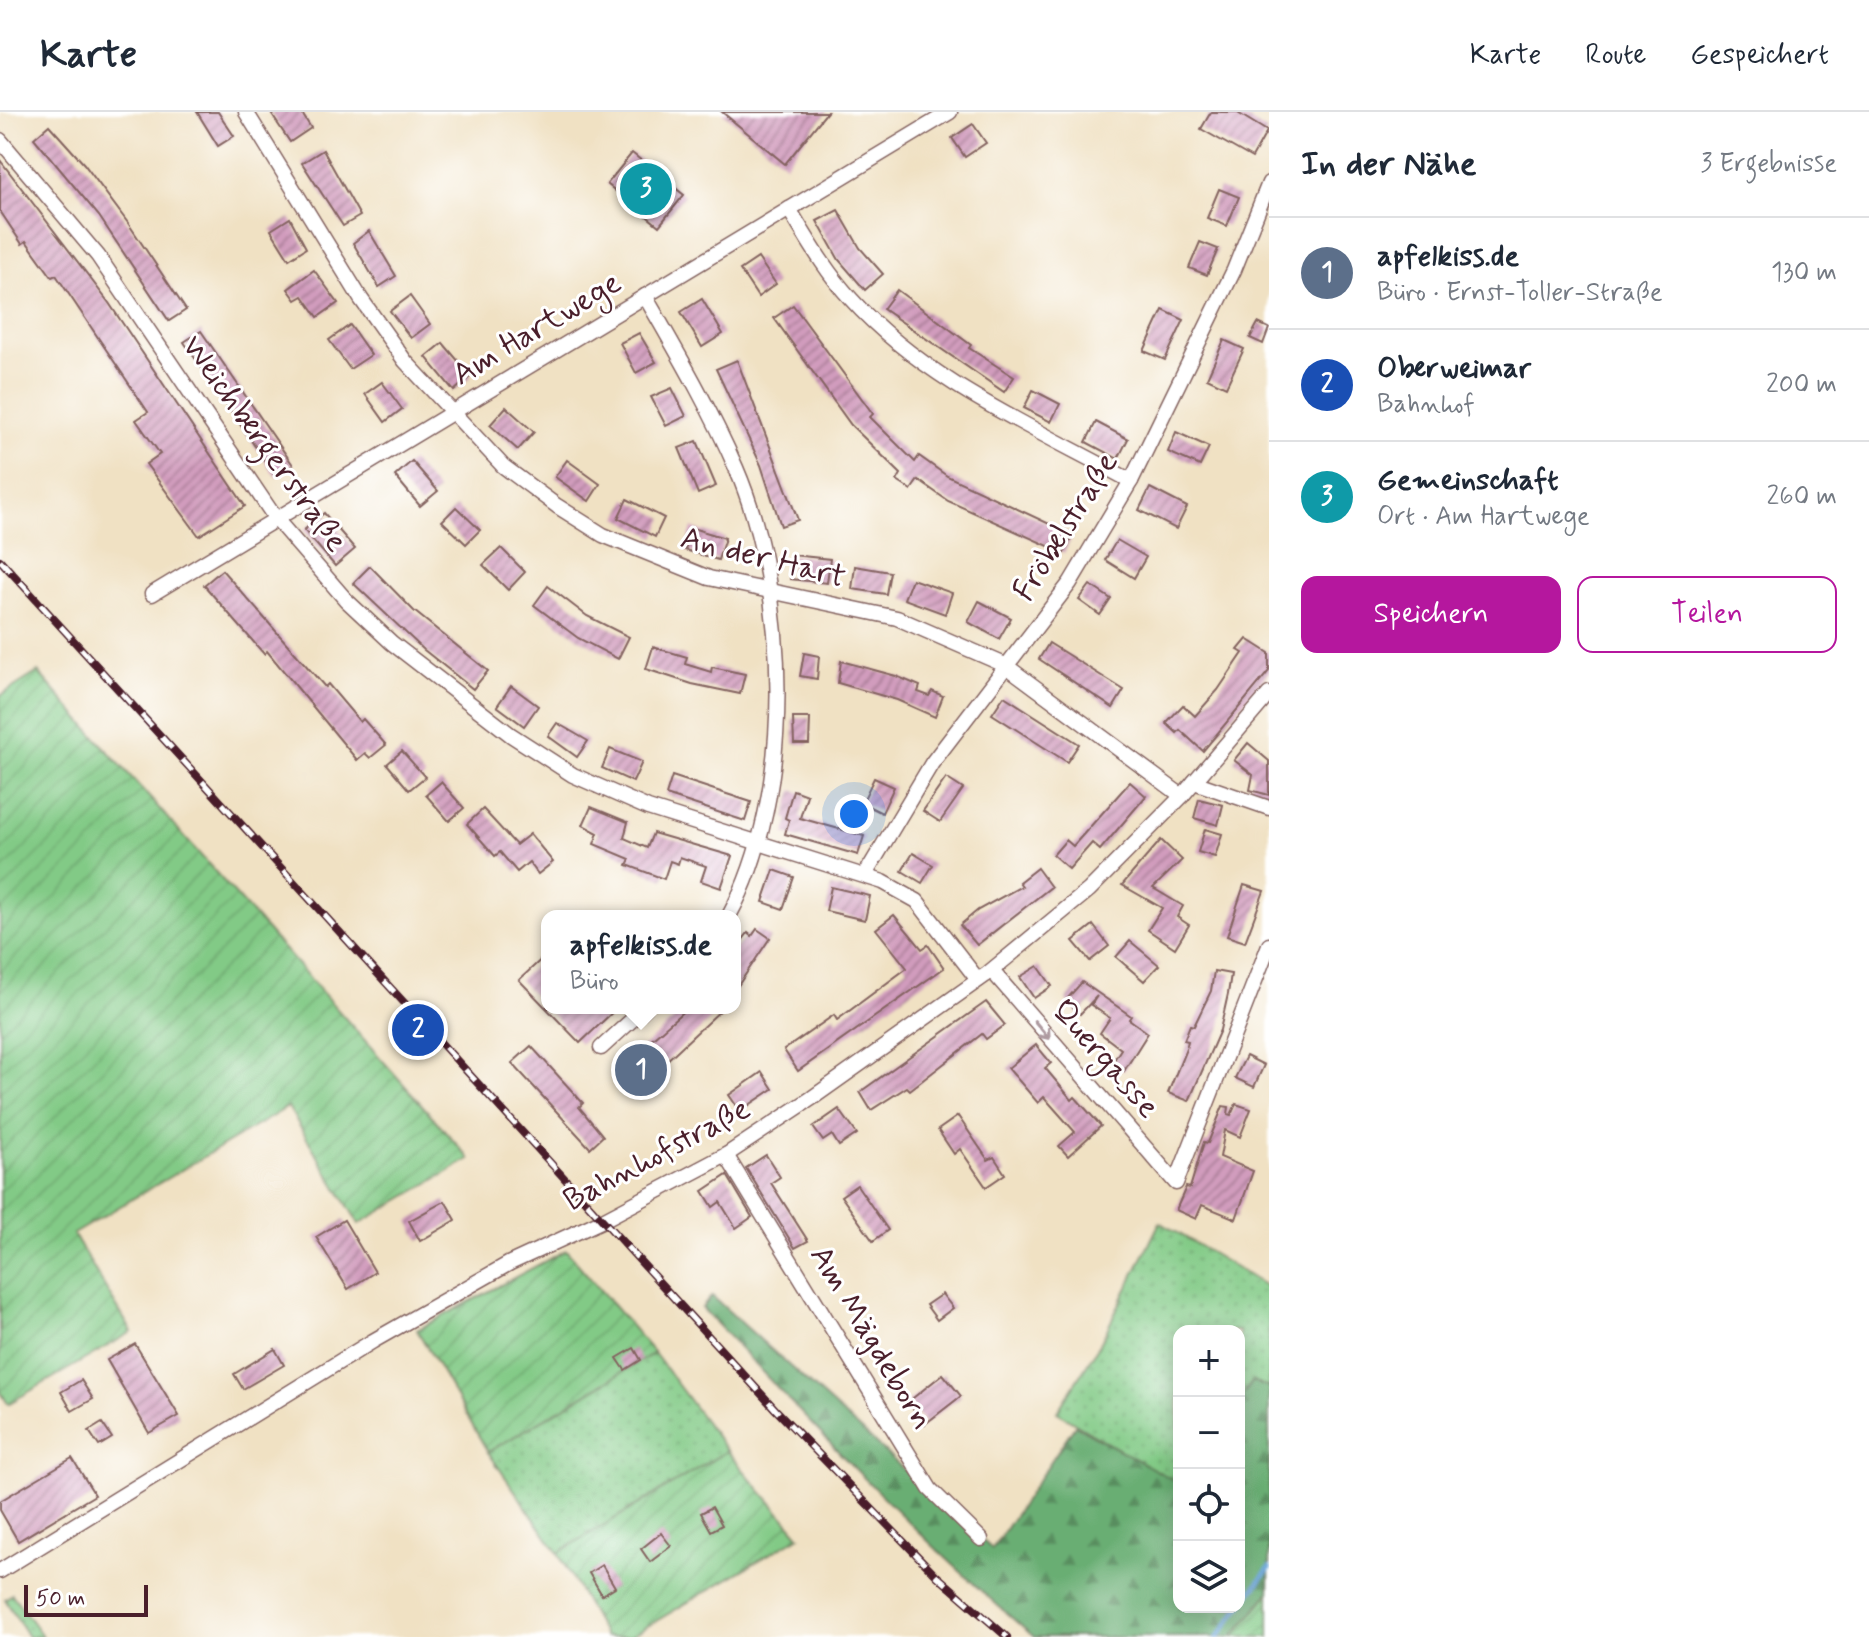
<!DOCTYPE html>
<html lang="de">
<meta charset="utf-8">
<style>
:root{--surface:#fff;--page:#f2f2f3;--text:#1f2937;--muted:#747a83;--line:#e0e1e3;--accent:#b5179e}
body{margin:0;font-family:Mynerve,sans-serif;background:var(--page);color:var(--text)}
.controls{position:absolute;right:24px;bottom:24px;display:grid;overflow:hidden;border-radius:16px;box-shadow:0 4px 20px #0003}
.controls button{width:72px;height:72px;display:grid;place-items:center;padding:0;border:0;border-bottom:2px solid var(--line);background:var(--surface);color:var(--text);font:40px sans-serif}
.scale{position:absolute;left:24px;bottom:20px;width:124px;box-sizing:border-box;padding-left:8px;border:4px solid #4a1f2b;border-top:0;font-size:22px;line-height:28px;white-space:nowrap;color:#4a1f2b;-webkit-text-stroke:6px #fff;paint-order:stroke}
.you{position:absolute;left:854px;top:702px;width:28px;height:28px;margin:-20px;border:6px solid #fff;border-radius:50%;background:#1a73e8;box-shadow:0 0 0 12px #1a73e833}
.badge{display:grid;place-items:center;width:52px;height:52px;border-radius:50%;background:var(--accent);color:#fff;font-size:26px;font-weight:700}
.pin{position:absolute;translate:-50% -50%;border:4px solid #fff;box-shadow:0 2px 8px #0006}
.popup{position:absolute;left:541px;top:798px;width:200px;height:104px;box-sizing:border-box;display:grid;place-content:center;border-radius:16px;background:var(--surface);filter:drop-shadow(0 2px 6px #0005);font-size:26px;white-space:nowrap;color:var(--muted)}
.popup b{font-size:30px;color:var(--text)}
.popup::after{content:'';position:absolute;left:50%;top:100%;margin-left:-16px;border:16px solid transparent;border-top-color:var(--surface)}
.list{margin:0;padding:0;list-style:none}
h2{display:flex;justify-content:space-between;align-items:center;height:104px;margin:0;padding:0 32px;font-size:34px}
h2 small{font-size:26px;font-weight:400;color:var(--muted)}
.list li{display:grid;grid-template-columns:52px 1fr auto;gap:24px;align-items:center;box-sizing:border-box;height:112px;padding:0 32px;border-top:2px solid var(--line)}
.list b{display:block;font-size:30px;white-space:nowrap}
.list p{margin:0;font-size:26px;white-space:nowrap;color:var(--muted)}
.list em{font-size:26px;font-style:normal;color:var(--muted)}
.actions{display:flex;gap:16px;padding:24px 32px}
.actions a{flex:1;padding:18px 0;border:2px solid var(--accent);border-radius:16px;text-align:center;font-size:28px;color:var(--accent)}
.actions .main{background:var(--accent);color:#fff}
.icon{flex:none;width:44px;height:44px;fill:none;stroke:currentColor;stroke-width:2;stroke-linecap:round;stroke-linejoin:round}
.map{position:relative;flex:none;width:1269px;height:1525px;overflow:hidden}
header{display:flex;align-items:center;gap:48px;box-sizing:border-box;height:112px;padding:0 40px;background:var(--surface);border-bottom:2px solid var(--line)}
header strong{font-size:38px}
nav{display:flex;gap:44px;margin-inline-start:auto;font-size:28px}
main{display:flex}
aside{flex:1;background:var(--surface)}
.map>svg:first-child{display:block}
.grass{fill:url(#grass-dots);stroke:#667458;stroke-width:2}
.forest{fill:url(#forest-firs);stroke:#5a664f;stroke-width:2}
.garden{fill:url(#garden-furrows);stroke:#667458;stroke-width:2}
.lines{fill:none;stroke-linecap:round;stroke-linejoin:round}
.stream{stroke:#66a3d7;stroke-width:5}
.building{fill:url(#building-hatch)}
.street-casing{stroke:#846360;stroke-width:17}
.street{stroke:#fff;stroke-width:14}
.rail-casing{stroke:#4a1f2b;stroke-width:8}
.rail{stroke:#fff;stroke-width:5;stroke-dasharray:15;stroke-linecap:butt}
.oneway{stroke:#ae9aa0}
.labels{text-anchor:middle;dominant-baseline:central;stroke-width:6;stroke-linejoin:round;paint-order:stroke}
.street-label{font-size:32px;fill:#4a1f2b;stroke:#fff}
</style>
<header>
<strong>Karte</strong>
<nav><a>Karte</a><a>Route</a><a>Gespeichert</a></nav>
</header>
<main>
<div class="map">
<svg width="1269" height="1525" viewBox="0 0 1269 1525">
<defs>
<pattern id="grass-dots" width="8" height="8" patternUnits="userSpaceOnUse" patternTransform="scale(2)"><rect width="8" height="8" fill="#82ca86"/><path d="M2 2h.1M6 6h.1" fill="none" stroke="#72ad74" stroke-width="1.8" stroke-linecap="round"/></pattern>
<pattern id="forest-firs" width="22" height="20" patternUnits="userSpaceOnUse" patternTransform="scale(2)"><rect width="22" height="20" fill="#69ae73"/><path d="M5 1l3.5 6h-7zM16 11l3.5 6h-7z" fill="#588d5f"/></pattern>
<pattern id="garden-furrows" width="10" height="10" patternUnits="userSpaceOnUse" patternTransform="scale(2)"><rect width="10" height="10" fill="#82ca86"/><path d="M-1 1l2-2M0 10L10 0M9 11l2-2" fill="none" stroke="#72ad74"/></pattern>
<pattern id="building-hatch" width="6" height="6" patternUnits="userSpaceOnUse" patternTransform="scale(2)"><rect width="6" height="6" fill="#d19cbd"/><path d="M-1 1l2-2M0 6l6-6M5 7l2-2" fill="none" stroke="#ac7f9a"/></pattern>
</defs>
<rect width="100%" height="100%" fill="#fff"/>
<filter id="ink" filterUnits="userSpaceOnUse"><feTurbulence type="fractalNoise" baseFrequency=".0125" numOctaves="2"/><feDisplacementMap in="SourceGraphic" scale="16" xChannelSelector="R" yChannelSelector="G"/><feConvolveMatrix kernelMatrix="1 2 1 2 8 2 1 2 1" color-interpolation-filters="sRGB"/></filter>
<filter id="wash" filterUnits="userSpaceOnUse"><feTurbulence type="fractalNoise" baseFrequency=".006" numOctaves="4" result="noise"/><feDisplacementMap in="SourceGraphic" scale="32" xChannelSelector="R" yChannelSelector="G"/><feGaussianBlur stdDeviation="1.8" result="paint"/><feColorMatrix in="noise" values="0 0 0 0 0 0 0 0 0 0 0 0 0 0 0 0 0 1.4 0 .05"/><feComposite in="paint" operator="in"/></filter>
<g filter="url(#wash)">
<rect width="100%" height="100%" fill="#f0e1c3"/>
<!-- grass -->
<g class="grass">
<polygon points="1160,1110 1269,1176 1269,1276 1253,1269 1239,1288 1239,1219 1179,1219 1178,1373 1057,1300 1101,1230"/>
<polygon points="654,1241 727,1339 558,1441 488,1340"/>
<polygon points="12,1482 43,1525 28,1525 5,1487"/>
</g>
<!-- forest -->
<path class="forest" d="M 712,1184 L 992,1437 L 1075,1313 L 1179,1371 L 1179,1495 L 1239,1495 L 1239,1288 L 1253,1269 L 1269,1276 L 1269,1481 L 1233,1525 L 1034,1525 C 916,1425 808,1309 702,1196 Z"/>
<!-- garden -->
<g class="garden">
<polygon points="38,560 470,1047 359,1112 288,995 73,1122 132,1220 8,1292 0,1279 0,584"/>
<polygon points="566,1138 654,1241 488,1340 417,1218"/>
<polygon points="727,1339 800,1424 629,1525 605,1525 558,1441"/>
<polygon points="1269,1481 1269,1525 1233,1525"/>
</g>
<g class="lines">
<!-- stream -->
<polyline class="stream" points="1218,1525 1269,1456"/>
</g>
<g id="blocks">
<!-- building -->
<g class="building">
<polygon points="197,0 218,0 234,24 218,34"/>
<polygon points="270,0 301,0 311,16 290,30"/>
<polygon points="722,0 827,0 785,52"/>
<polygon points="1211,0 1236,0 1267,19 1252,46 1201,17"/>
<polygon points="973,12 986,31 965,45 952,26"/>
<polygon points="49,13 84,52 128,111 186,198 169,209 99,104 34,26"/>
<polygon points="323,38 360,104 343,114 302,51"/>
<polygon points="632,41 684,83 659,114 607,72"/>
<polygon points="0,48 109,191 245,394 199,424 146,352 160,342 136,308 148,300 56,163 52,165 26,129 22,132 0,99"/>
<polygon points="1219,77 1239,85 1227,114 1207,106"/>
<polygon points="838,98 860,136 883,162 865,178 839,148 817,109"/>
<polygon points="290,106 306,136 289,147 271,118"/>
<polygon points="369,119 396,164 379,175 353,131"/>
<polygon points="1200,130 1218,137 1207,163 1189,156"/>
<polygon points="758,146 776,172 758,185 740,158"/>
<polygon points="314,158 338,191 318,205 303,184 296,188 288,177"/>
<polygon points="897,178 971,233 969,236 1014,265 1004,280 883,197"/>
<polygon points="410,184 430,212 411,226 390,199"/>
<polygon points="702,187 723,222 702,235 681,200"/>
<polygon points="793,193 873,302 870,305 915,350 919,344 947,364 1073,423 1064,441 948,389 918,368 911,378 897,369 901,362 851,313 774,206"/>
<polygon points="1163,198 1184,208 1165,248 1144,239"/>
<polygon points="1258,211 1269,216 1263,232 1250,226"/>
<polygon points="350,213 371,243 350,257 329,228"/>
<polygon points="201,219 293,353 276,365 184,230"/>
<polygon points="639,221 656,250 636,261 620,231"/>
<polygon points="1224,228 1244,237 1226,275 1207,266"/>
<polygon points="443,231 471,264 454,279 426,245"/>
<polygon points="737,248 798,408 781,414 761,353 716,257"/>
<polygon points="382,270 402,297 385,310 365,282"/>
<polygon points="672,276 686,304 666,314 651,285"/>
<polygon points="1033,278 1060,292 1051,310 1024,296"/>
<polygon points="506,295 534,320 518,338 490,313"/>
<polygon points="1096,310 1128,327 1118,347 1086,330"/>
<polygon points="1176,320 1209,335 1200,354 1168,340"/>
<polygon points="697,329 716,374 698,382 679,336"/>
<polygon points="567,348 600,372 589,389 555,365"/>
<polygon points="412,349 438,379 420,394 395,364"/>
<polygon points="1150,376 1187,395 1176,417 1139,398"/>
<polygon points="627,387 664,406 655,425 618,406"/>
<polygon points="456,395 480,418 466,432 442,409"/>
<polygon points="324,401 355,437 335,454 304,418"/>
<polygon points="692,416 725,426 718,448 685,438"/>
<polygon points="1117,428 1146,445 1134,466 1105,448"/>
<polygon points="501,436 525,460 508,478 483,453"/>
<polygon points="792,443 830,447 827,471 790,467"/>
<polygon points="370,454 414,499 488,559 473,577 424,538 353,471"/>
<polygon points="855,454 890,460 886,482 852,477"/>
<polygon points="222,458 325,575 328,572 360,610 363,607 386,633 370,646 365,641 357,648 267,539 264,542 204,473"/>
<polygon points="912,467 952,481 945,502 904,487"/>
<polygon points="1090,473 1111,487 1100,503 1079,488"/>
<polygon points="548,474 587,504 629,525 618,547 578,526 534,493"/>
<polygon points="979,489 1011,506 999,527 968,510"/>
<polygon points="1247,527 1269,541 1269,559 1203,639 1180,618 1177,621 1166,611 1183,593 1195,604 1218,578 1243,541 1238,538"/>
<polygon points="1049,531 1124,578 1113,596 1039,547"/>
<polygon points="653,535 687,545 685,552 711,560 712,555 745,562 740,582 692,572 646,557"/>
<polygon points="804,541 819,544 817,567 800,564"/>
<polygon points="841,549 896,564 920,574 918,580 929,584 932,579 943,584 935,605 897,588 838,571"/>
<polygon points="511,574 538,594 524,614 497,594"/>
<polygon points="1004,584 1079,632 1067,650 992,602"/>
<polygon points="793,606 810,606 809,632 794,632"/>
<polygon points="557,611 588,629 577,645 548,624"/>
<polygon points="1248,631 1269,649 1269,683 1250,678 1253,663 1234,648"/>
<polygon points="610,637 642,650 633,670 602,656"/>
<polygon points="402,639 425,665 409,678 387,652"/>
<polygon points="672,664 751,690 745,709 666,683"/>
<polygon points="874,666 894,675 882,701 862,691"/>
<polygon points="946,666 963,677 940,710 923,699"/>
<polygon points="441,670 464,696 449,709 426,683"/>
<polygon points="1130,670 1146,684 1100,738 1092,731 1069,757 1053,743 1066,728 1073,734"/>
<polygon points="793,678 807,683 800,706 864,724 858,743 785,722 789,708 785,706"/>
<polygon points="1199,687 1223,693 1218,713 1194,706"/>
<polygon points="591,695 628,710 624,726 647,736 653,721 732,744 721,776 701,769 706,754 680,745 678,752 670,749 664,767 627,753 630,747 594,732 598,721 583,713"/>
<polygon points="483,697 516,733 530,722 553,750 538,762 529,750 517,760 500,740 495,744 467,712"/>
<polygon points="1205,717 1222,722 1215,745 1198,740"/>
<polygon points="1161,728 1182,748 1153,776 1183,794 1177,805 1189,813 1175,836 1148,818 1162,796 1122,773"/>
<polygon points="913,741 933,753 922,771 902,759"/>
<polygon points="1037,756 1051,775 977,833 960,813 978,798 1022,774 1019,770"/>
<polygon points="774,758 794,765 783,797 763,790"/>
<polygon points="1244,773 1264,779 1245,830 1227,824"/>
<polygon points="831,775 870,784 865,808 826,799"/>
<polygon points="894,803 922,837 928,833 944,856 798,959 784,938 834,903 837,908 907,856 876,817"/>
<polygon points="1093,813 1109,834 1090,849 1073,829"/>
<polygon points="757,817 770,826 735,878 735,838 748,821 752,824"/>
<polygon points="1130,829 1159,853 1144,869 1116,845"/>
<polygon points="547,842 547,896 617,896 580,931 519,868"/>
<polygon points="1038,854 1052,874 1034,886 1020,865"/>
<polygon points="1214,859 1231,862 1228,882 1220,918 1189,989 1168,981 1186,937 1188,929 1184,928 1190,913 1194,914 1211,879"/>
<polygon points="1082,870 1131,904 1129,907 1148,921 1124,959 1112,951 1121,937 1100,921 1110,906 1091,893 1097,884 1080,902 1066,888"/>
<polygon points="986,890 1005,913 986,927 982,922 910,978 907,975 871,998 860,980"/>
<polygon points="687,896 723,896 649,965 654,970 635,987 618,968 625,962 620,955"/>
<polygon points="1036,933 1051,951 1045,956 1072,988 1075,985 1101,1014 1068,1044 1059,1034 1075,1020 1044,985 1038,991 1008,956"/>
<polygon points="531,934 583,991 579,995 603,1024 590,1036 512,951"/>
<polygon points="1246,944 1264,953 1254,975 1235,966"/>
<polygon points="762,960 773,977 740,999 729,983"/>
<polygon points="1236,992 1251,997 1240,1025 1225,1018 1220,1045 1253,1059 1236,1107 1202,1093 1196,1107 1176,1098 1186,1075 1190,1076 1204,1030 1208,1031 1223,994 1229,995 1228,1002 1231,1003"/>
<polygon points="839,997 857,1022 839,1034 832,1023 823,1029 813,1015"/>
<polygon points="958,1004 988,1048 994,1045 1005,1062 986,1075 960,1037 954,1042 938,1018"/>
<polygon points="766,1043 780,1065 771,1071 808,1129 795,1136 746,1056"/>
<polygon points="727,1063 752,1105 736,1116 720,1090 713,1095 703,1079"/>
<polygon points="857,1073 888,1118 873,1129 841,1084"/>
<polygon points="445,1089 456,1108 420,1129 409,1109"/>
<polygon points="344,1108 375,1160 348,1177 316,1125"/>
<polygon points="942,1182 953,1196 937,1208 926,1193"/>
<polygon points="135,1232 179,1304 149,1321 107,1248"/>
<polygon points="634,1236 641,1248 625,1258 617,1246"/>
<polygon points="275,1237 284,1253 243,1277 234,1262"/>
<polygon points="943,1262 961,1284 925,1312 908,1290"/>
<polygon points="81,1268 93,1287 72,1299 61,1280"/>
<polygon points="102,1311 112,1326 99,1334 89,1319"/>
<polygon points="72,1346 95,1383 18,1429 0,1398 0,1389"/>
<polygon points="712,1395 722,1413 711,1419 701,1401"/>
<polygon points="661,1421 671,1434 650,1450 641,1437"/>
<polygon points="602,1453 615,1475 602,1483 589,1461"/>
</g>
</g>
</g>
<g filter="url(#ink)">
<use href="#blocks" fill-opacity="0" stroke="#846360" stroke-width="2"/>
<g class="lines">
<!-- street casing -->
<g class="street-casing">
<g id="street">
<polyline points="246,0 361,187 405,249 503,354 557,394 603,423 709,466 897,506 1005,553 1182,684"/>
<polyline points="0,28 98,144 276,407 346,488 392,531 511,623 573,663 648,696 883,770 917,789 978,868"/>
<path d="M 789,97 C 808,128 826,160 851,187 C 926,270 1035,316 1131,369"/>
<path d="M 645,184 C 677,240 710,296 736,356 C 790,481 795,683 729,804"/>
<polyline points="152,482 950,0"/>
<polyline points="1194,670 1269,696"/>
<polyline points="865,763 932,651 1070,471 1131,369 1234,158 1269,71"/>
<polyline points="992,859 1176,1071 1269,833"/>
<polyline points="601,936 645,896"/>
<polyline points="726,1043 930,1377 981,1427"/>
<polyline points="0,1459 373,1229 510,1151 601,1109 726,1043 812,986 987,862 1089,778 1182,684 1269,582"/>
</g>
</g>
<!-- street -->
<use href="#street" class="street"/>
<!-- rail casing -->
<g class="rail-casing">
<polyline id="rail" points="0,448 776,1298 937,1464 1007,1525"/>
</g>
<!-- rail -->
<use href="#rail" class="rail"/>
</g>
<!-- one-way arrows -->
<defs><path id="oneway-shaft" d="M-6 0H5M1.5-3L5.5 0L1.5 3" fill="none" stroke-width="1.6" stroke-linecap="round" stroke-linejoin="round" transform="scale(2)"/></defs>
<use class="oneway" href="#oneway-shaft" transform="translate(1042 918) rotate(50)"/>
</g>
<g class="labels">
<!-- street labels -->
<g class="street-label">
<text transform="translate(537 217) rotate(-31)">Am Hartwege</text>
<text transform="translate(264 332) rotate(54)">Weichbergerstraße</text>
<text transform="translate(1066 415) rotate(-58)">Fröbelstraße</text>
<text transform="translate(763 446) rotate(14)">An der Hart</text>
<text transform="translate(1105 947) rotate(49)">Quergasse</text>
<text transform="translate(657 1043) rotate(-28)">Bahnhofstraße</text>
<text transform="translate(871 1226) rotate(59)">Am Mägdeborn</text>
</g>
</g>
</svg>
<div class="controls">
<button>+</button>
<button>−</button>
<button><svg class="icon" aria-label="locate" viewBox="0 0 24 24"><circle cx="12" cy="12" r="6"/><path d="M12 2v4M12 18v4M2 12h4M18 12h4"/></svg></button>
<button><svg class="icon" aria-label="layers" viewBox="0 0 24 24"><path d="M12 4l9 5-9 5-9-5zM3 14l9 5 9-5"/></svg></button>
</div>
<div class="scale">50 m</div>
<div class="you"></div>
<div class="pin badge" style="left:641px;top:958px;background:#5c6f8a">1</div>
<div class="popup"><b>apfelkiss.de</b>Büro</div>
<div class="pin badge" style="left:418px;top:918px;background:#1a4fb4">2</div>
<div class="pin badge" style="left:646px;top:77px;background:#0f9aa8">3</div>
</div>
<aside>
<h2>In der Nähe<small>3 Ergebnisse</small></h2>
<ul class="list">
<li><span class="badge" style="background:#5c6f8a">1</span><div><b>apfelkiss.de</b><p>Büro · Ernst-Toller-Straße</p></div><em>130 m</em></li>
<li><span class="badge" style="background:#1a4fb4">2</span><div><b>Oberweimar</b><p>Bahnhof</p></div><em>200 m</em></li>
<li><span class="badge" style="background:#0f9aa8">3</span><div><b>Gemeinschaft</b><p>Ort · Am Hartwege</p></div><em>260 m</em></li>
</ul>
<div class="actions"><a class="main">Speichern</a><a>Teilen</a></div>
</aside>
</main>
